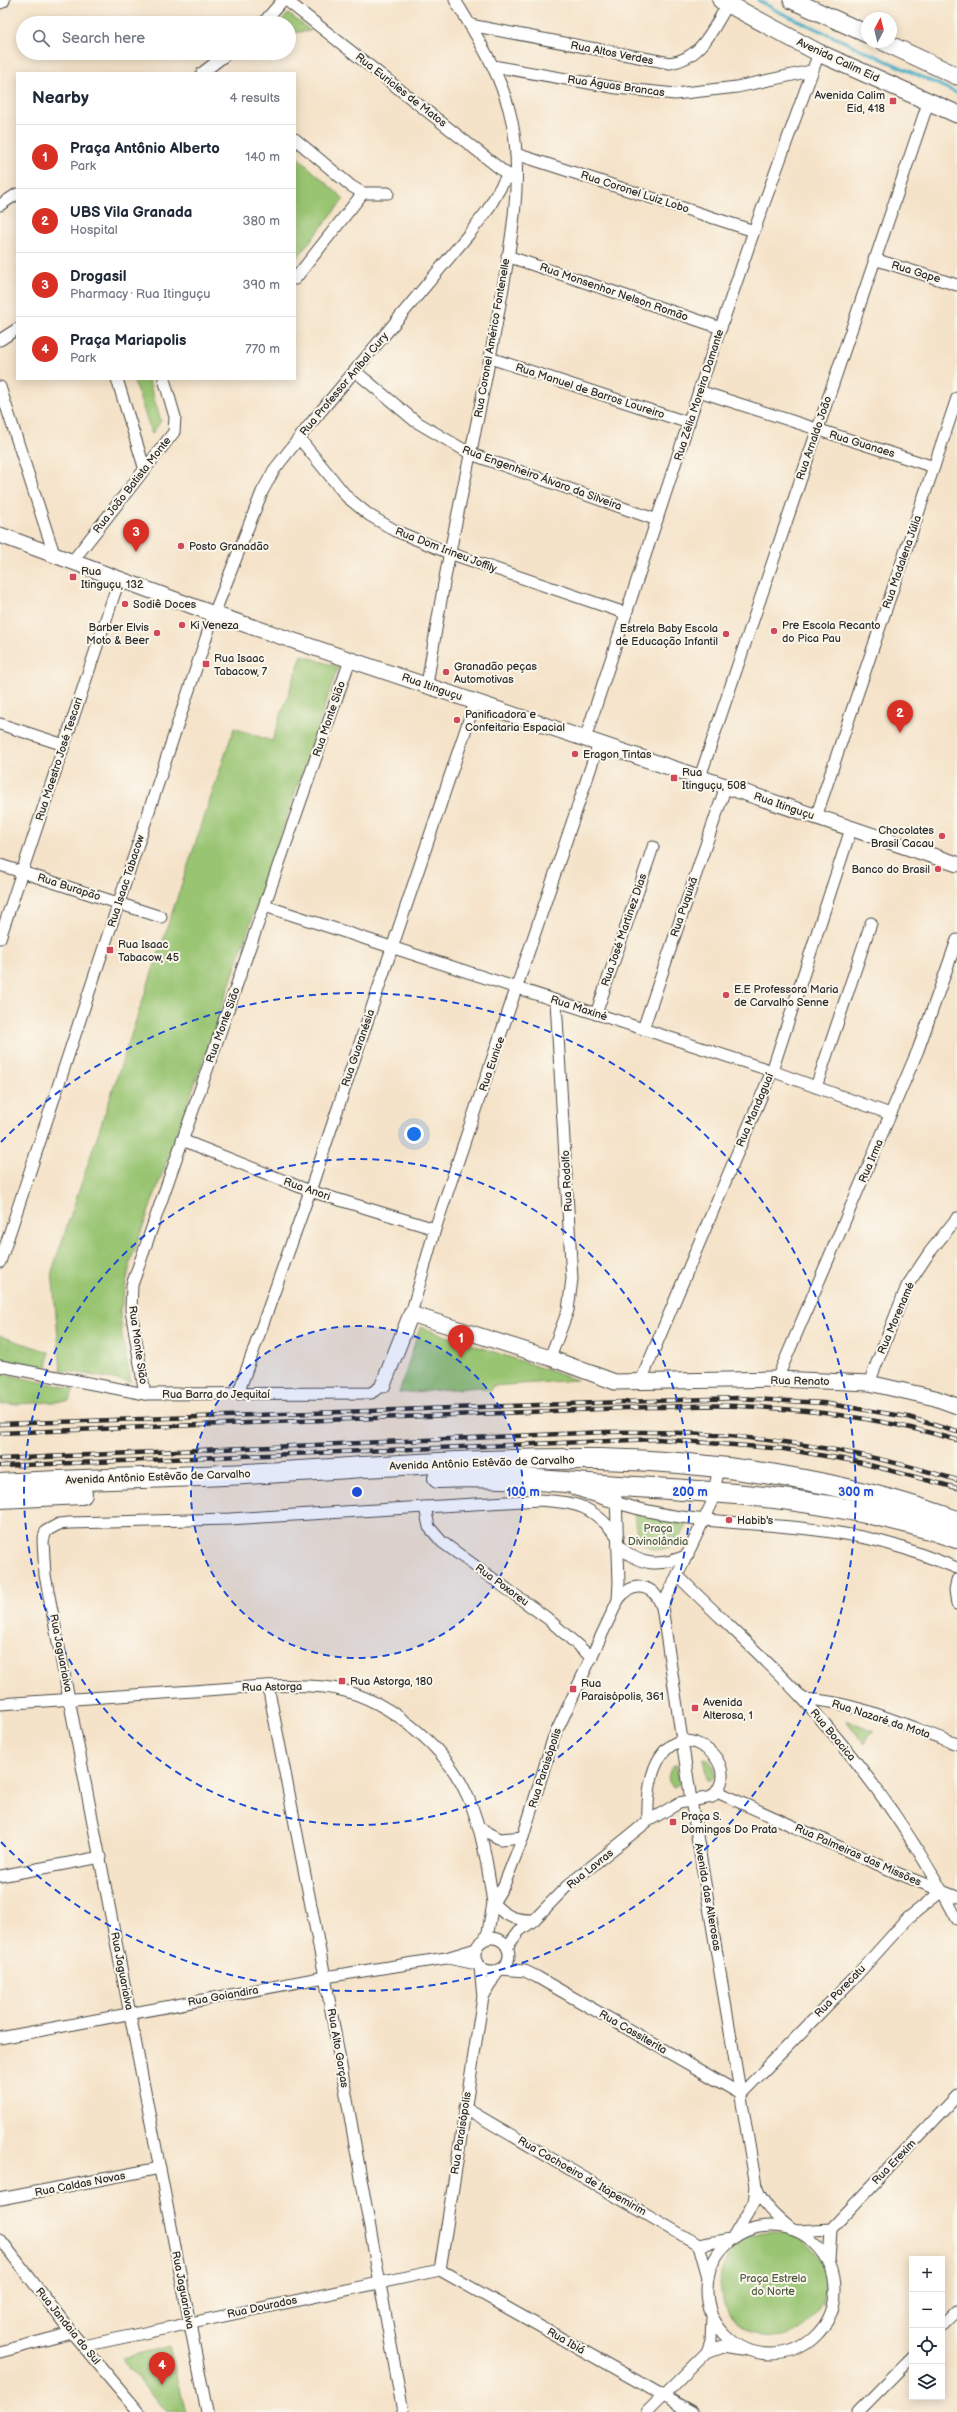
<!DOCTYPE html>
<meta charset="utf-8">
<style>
:root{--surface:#fff;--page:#f2f2f3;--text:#1f2937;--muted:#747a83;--line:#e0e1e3;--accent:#d93025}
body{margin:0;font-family:"Balsamiq Sans",sans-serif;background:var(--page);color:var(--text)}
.controls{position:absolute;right:12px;bottom:12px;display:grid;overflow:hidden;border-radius:0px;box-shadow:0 2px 10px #0003}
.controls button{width:36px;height:36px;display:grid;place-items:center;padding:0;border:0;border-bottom:1px solid var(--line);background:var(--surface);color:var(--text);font:20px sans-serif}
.compass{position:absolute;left:861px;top:12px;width:36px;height:36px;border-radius:50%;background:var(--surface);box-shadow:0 2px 10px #0003;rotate:7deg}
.you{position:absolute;left:414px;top:1134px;width:14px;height:14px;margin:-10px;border:3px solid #fff;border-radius:50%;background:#1a73e8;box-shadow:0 0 0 6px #1a73e833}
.badge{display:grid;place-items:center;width:26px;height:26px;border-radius:50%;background:var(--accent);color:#fff;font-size:13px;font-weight:700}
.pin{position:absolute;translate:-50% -33px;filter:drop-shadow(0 1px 2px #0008)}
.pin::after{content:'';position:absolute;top:21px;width:14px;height:12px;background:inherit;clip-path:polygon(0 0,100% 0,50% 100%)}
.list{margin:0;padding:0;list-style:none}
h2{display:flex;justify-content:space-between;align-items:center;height:52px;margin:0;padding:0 16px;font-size:17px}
h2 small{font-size:13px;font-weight:400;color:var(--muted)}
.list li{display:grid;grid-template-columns:26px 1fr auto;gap:12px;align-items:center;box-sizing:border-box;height:64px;padding:0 16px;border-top:1px solid var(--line)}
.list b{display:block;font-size:15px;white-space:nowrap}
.list p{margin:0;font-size:13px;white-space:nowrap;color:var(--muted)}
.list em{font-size:13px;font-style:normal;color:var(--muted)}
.icon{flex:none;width:22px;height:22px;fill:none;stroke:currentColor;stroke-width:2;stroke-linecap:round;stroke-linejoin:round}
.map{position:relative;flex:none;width:957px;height:2412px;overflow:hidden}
.search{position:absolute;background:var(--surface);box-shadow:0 2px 10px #0003;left:16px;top:16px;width:280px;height:44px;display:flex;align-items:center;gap:10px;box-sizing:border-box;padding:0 14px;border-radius:22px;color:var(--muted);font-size:15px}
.panel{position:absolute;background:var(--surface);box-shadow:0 2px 10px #0003;left:16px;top:72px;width:280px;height:308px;border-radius:0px}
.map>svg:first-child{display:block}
.green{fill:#99c572;stroke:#62784e}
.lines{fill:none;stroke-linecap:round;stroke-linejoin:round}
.stream{stroke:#49adc8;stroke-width:3.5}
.street-casing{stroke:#494743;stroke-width:13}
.secondary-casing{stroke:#494743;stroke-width:17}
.primary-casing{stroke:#494743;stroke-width:19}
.highway-casing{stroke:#494743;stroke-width:22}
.street{stroke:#fff;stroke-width:11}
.secondary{stroke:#fff;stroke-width:15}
.primary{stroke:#fff;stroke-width:17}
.highway{stroke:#fff;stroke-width:20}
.rail-casing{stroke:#2b2b2b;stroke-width:4.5}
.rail{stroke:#fbf7ec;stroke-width:3;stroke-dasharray:9;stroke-linecap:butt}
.ring{fill:none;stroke:#1d4ed8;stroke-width:2;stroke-dasharray:7 5}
.poi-dot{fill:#d1495b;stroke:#fbf7ec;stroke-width:1.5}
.labels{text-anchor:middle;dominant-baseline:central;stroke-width:4;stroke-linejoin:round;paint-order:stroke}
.street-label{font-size:11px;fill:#2b2b2b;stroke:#fbf7ec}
.poi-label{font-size:11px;fill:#2b2b2b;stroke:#fbf7ec;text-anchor:start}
.park-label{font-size:11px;fill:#4c5940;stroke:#fbf7ec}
.centre{fill:#1d4ed8;stroke:#fbf7ec;stroke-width:2}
.ring-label{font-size:12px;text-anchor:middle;font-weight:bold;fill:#1d4ed8;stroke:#fbf7ec;stroke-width:4;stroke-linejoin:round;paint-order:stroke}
</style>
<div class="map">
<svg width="957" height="2412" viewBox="0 0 957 2412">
<rect width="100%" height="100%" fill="#fbf7ec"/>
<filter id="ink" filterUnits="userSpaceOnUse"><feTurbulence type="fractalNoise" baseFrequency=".025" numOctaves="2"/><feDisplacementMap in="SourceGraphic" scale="8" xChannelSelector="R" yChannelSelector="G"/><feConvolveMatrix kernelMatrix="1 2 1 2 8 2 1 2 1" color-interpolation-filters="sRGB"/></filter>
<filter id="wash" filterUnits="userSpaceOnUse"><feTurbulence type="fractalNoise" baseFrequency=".012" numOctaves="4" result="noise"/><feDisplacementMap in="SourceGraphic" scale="16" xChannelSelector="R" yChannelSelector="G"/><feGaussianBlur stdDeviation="0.9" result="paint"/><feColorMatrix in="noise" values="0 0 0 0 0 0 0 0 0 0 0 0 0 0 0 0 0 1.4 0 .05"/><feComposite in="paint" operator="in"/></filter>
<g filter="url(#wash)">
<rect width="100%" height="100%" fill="#f5e3c9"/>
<!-- green -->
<g class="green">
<polygon points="288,14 290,15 311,31 298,32 289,38 289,23 280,23"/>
<polygon points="295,155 344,199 295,260"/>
<polygon points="133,379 148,379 161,421 152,434"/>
<polygon points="302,655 338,667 212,1036 131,1260 120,1312 122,1335 131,1382 61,1370 52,1271 234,728 272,741"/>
<polygon points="420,1327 577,1380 492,1386 491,1391 479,1387 399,1393"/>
<polygon points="0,1336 49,1352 47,1371 0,1359"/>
<polygon points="0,1373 74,1389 69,1401 0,1405"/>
<path d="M 634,1513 L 686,1524 C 683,1531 680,1538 675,1543 C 664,1554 644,1550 638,1535 C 635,1529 635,1521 634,1513 Z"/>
<polygon points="846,1720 875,1731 868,1735 864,1744"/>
<path d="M 703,1758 C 712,1760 715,1767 716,1776 L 711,1780 L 707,1780 Z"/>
<path d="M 676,1763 L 680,1784 L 674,1788 C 664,1783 669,1768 676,1763 Z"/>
<circle cx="773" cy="2284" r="53"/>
<polygon points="169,2346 186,2412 166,2412 122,2358"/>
</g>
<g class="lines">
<!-- stream -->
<polyline class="stream" points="758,0 777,11 957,93"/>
</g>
</g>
<g filter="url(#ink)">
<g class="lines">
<!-- street casing -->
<g class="street-casing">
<g id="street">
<polyline points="286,0 513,179"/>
<polyline points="263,23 283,0"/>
<path d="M 470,25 L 670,63 C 702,58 712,30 728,4"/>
<polyline points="493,66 617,88 675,94 737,87 811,71"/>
<polyline points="202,73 228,53"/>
<polyline points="295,139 351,186 363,193"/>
<polyline points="516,154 754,231"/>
<polyline points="0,205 17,194"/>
<polyline points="507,256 721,328"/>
<polyline points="874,259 957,285"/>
<polyline points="295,279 363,193 388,193"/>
<polyline points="0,340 17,329"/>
<polyline points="490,358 689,423"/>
<polyline points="355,371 415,421 471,454 657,520"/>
<polyline points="117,379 145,470"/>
<polyline points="0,387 55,557"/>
<polyline points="699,391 934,467"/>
<polyline points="299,438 347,497 369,515 396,531 449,553 625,613"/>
<polyline points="71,563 174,432 175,417 164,379"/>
<path d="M 427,685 C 434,641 441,596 450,552 C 465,477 482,402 496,326 C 507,265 525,183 512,122 C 503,77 478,38 455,0"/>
<polyline points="0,724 64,745"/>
<polyline points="585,739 699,391 754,231 819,53"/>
<polyline points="700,777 929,100"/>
<polyline points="816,817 957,398"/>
<polyline points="0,865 161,917"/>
<polyline points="265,906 772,1071 890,1114"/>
<polyline points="0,938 119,580"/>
<polyline points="596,1014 653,847"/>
<polyline points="643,1029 726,786"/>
<polyline points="816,1087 871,923"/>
<polyline points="182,1140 310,1191 435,1229"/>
<polyline points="0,1262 214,614 262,492 274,470 311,423 469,234 487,211 508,174"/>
<polyline points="411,1314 435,1229 599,743"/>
<polyline points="550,1358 568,1310 572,1279 556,1001"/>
<polyline points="0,1366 145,1394 371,1393 383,1385"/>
<polyline points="777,1379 918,1050 957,940"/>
<polyline points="640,1383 772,1071 851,829"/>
<polyline points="869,1383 907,1286 929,1253 957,1218"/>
<polyline points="145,1394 131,1310 132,1285 350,660"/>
<polyline points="238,1394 310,1191 475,702"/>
<path d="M 574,1489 C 611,1502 650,1514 689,1518 C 745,1525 801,1525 856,1536 C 890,1542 924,1555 957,1568"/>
<polyline points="616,1497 619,1582 618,1600"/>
<polyline points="425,1507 429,1527 442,1542 547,1618 592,1658"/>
<path d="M 618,1545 C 640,1567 660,1567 688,1555"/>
<path d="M 678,1576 C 719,1617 763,1656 803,1699 C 863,1765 916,1840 957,1919"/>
<polyline points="957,1580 955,1590 957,1604"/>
<polyline points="662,1607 711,1505 719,1468"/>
<polyline points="268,1686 325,1977 403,2412"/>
<path d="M 803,1699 C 856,1701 908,1727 957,1744"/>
<path d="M 0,1704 C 64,1700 129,1695 193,1691 C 237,1688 281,1683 324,1687 C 382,1693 445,1744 468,1797 C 482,1829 488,1868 493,1903 C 506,1917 515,1920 534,1920"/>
<polyline points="717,1792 897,1873 957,1897"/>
<polyline points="478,1827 500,1839 523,1837"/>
<polyline points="0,1876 101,1857"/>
<circle cx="492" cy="1955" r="17"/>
<path d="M 485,1939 L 488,1932 L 493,1903 L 504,1885 L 523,1837 L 553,1739 L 618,1600 C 633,1580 654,1584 662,1607 L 691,1800 L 756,2186 C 763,2206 776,2216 791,2229"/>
<path d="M 507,1947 L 519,1931 L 534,1920 L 567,1886 L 648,1821 L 679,1803 L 712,1797 C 731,1778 721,1755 698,1744 C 694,1742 685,1740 680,1741 C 650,1751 647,1795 648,1821"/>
<polyline points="448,1958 477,1964"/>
<polyline points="501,1969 525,1971 537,1977 741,2094 854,1978 908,1918 942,1891"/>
<polyline points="483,1997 498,1970"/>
<polyline points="0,2038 325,1977 446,1958 476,1949"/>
<polyline points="465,2108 699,2245 730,2239"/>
<polyline points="0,2199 160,2168"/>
<circle cx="771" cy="2290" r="64"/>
<polyline points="797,2231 831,2229 957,2096"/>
<polyline points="734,2236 754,2202 756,2187"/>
<polyline points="0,2239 72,2333 139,2412"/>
<polyline points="699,2245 708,2277"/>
<polyline points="829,2262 831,2229"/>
<polyline points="440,2270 483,1997 480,1967"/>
<polyline points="440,2270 692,2412"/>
<polyline points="942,2326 957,2311"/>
<polyline points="83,2346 440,2270"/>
<polyline points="0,2352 72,2333"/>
<polyline points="707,2352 723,2346 741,2349"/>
<path d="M 207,2412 L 45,1575 L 43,1541 L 46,1531 L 59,1524 L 69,1523 L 230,1519 L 539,1500 C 579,1503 591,1505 618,1537"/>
<polyline points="647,2412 707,2352 711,2341 712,2318"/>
<polyline points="858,2412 912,2357"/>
</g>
</g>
<!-- secondary casing -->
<g class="secondary-casing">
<g id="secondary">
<polyline points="0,1 2,0"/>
<polyline points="0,535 214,614 957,864"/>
<polyline points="383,1385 411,1314 550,1358 615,1382 777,1379 869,1383 935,1398 957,1406"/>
</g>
</g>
<!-- primary casing -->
<g class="primary-casing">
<g id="primary">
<polyline points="721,0 819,53 957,114"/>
<polyline points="792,0 867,34"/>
<polyline points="884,42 957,76"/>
</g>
</g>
<!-- highway casing -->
<g class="highway-casing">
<g id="highway">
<path d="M 438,1478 C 498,1475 558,1482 618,1486 C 733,1492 848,1500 957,1538"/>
<path d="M 0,1484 C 93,1478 187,1478 281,1472 C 387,1466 494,1458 600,1459 C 716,1461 848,1481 957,1521"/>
<polyline points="0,1498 82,1494"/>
</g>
</g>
<!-- street -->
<use href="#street" class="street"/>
<!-- secondary -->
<use href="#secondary" class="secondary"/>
<!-- primary -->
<use href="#primary" class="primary"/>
<!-- highway -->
<use href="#highway" class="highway"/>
<!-- rail casing -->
<g class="rail-casing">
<g id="rail">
<polyline points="0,1424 737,1398 823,1403 908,1417 957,1432"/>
<path d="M 0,1433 L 650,1407 C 679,1407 709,1404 738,1406 C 812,1409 886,1419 957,1440"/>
<path d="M 0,1459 L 606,1432 C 727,1430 841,1444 957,1480"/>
<polyline points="0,1466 658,1439 784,1449 854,1461 957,1488"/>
</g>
</g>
<!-- rail -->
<use href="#rail" class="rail"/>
</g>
</g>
<!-- distance rings -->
<circle cx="357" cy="1492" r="166" fill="#1d4ed8" fill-opacity=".12"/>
<g class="ring">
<circle cx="357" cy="1492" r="166"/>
<circle cx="357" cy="1492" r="333"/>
<path d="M1 1142A499 499 0 1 1 1 1842"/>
</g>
<!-- markers -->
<g class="poi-dot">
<rect x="889" y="97" width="8" height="8" rx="2"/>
<circle cx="181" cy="546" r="4"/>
<rect x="69" y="573" width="8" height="8" rx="2"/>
<circle cx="125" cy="604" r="4"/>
<circle cx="182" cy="625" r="4"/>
<circle cx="774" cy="631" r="4"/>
<circle cx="157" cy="633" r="4"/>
<circle cx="726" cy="634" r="4"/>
<rect x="202" y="660" width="8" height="8" rx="2"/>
<circle cx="446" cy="672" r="4"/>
<circle cx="457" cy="720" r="4"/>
<circle cx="575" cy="754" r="4"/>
<rect x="670" y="774" width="8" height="8" rx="2"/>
<circle cx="942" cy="836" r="4"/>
<circle cx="938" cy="869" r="4"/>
<rect x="106" y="946" width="8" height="8" rx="2"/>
<circle cx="726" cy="995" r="4"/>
<circle cx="729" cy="1520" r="4"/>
<rect x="338" y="1677" width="8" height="8" rx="2"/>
<rect x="569" y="1685" width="8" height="8" rx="2"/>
<rect x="691" y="1704" width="8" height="8" rx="2"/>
<rect x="669" y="1818" width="8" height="8" rx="2"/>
</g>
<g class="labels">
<!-- street labels -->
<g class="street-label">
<text transform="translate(612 53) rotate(11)">Rua Altos Verdes</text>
<text transform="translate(838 60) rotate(25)">Avenida Calim Eid</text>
<text transform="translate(616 86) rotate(8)">Rua Águas Brancas</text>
<text transform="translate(401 90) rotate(38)">Rua Euricles de Matos</text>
<text transform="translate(635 192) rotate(18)">Rua Coronel Luiz Lobo</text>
<text transform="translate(916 272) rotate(17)">Rua Gape</text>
<text transform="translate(614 292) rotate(19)">Rua Monsenhor Nelson Romão</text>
<text transform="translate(492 338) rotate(-80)">Rua Coronel Américo Fontenelle</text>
<text transform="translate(344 384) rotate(-50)">Rua Professor Aníbal Cury</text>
<text transform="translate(590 391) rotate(18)">Rua Manuel de Barros Loureiro</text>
<text transform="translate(699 395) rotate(-72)">Rua Zélia Moreira Damante</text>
<text transform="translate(814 438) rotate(-71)">Rua Arnaldo João</text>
<text transform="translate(862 444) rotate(17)">Rua Guanaes</text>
<text transform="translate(542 478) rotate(20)">Rua Engenheiro Álvaro da Silveira</text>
<text transform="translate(132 485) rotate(-52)">Rua João Batista Monte</text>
<text transform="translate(446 550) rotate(21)">Rua Dom Irineu Joffily</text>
<text transform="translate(902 562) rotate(-71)">Rua Madalena Júlia</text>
<text transform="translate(432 687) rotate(19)">Rua Itinguçu</text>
<text transform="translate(329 719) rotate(-71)">Rua Monte Sião</text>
<text transform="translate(59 759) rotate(-72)">Rua Maestro José Tescari</text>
<text transform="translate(784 806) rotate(19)">Rua Itinguçu</text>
<text transform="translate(126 881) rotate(-72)">Rua Isaac Tabacow</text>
<text transform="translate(69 887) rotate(18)">Rua Burapão</text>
<text transform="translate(684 907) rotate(-71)">Rua Puquixã</text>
<text transform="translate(624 930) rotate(-71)">Rua José Martinez Dias</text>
<text transform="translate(579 1008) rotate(18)">Rua Maxiné</text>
<text transform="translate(223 1025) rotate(-70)">Rua Monte Sião</text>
<text transform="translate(358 1048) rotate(-71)">Rua Guaranésia</text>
<text transform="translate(492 1064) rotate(-71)">Rua Eunice</text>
<text transform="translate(755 1110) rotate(-67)">Rua Mandaguaí</text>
<text transform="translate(871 1161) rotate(-67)">Rua Irma</text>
<text transform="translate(567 1181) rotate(-93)">Rua Rodolfo</text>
<text transform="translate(307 1189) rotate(19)">Rua Anori</text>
<text transform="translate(896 1318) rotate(-67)">Rua Morenamé</text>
<text transform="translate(138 1345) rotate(82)">Rua Monte Sião</text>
<text transform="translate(800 1381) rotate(1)">Rua Renato</text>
<text x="216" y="1394">Rua Barra do Jequitaí</text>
<text transform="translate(482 1463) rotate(-2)">Avenida Antônio Estêvão de Carvalho</text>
<text transform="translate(158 1477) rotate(-2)">Avenida Antônio Estêvão de Carvalho</text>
<text transform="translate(502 1585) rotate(36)">Rua Poxoreu</text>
<text transform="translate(61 1653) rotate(79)">Rua Jaguariaiva</text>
<text transform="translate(272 1687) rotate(-1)">Rua Astorga</text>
<text transform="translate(881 1719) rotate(18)">Rua Nazaré da Mota</text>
<text transform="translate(833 1735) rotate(50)">Rua Boacica</text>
<text transform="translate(545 1768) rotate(-72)">Rua Paraisópolis</text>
<text transform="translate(858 1855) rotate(24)">Rua Palmeiras das Missões</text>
<text transform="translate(590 1869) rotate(-39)">Rua Lavras</text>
<text transform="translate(708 1897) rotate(80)">Avenida das Alterosas</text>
<text transform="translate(122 1971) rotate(79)">Rua Jaguariaiva</text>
<text transform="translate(840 1991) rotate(-46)">Rua Porecatu</text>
<text transform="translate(223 1996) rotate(-10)">Rua Goiandira</text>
<text transform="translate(633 2032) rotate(30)">Rua Cassiterita</text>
<text transform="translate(338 2048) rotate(80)">Rua Alto Garças</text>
<text transform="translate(461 2133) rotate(-81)">Rua Paraisópolis</text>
<text transform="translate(894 2162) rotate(-46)">Rua Erexim</text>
<text transform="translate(582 2176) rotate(30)">Rua Cachoeiro de Itapemirim</text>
<text transform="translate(80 2184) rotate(-11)">Rua Caldas Novas</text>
<text transform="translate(183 2290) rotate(79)">Rua Jaguariaiva</text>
<text transform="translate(262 2307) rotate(-12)">Rua Dourados</text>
<text transform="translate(68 2326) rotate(51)">Rua Jandaia do Sul</text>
<text transform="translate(566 2341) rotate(30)">Rua Ibiá</text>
</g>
<!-- poi labels -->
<g class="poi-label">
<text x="885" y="95" text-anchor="end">Avenida Calim<tspan x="885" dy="13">Eid, 418</tspan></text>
<text x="189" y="546">Posto Granadão</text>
<text x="81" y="571">Rua<tspan x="81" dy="13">Itinguçu, 132</tspan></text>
<text x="133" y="604">Sodiê Doces</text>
<text x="190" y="625">Ki Veneza</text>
<text x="782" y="625">Pre Escola Recanto<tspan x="782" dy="13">do Pica Pau</tspan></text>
<text x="149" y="627" text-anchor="end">Barber Elvis<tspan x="149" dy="13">Moto &amp; Beer</tspan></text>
<text x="718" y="628" text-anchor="end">Estrela Baby Escola<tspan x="718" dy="13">de Educação Infantil</tspan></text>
<text x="214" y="658">Rua Isaac<tspan x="214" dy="13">Tabacow, 7</tspan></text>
<text x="454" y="666">Granadão peças<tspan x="454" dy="13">Automotivas</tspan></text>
<text x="465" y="714">Panificadora e<tspan x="465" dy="13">Confeitaria Espacial</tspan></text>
<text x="583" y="754">Eragon Tintas</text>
<text x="682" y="772">Rua<tspan x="682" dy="13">Itinguçu, 508</tspan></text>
<text x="934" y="830" text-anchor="end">Chocolates<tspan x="934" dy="13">Brasil Cacau</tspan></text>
<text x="930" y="869" text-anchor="end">Banco do Brasil</text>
<text x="118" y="944">Rua Isaac<tspan x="118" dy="13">Tabacow, 45</tspan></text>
<text x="734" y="989">E.E Professora Maria<tspan x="734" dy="13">de Carvalho Senne</tspan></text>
<text x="737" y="1520">Habib's</text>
<text x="350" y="1681">Rua Astorga, 180</text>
<text x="581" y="1683">Rua<tspan x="581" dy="13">Paraisópolis, 361</tspan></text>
<text x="703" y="1702">Avenida<tspan x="703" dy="13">Alterosa, 1</tspan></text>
<text x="681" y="1816">Praça S.<tspan x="681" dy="13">Domingos Do Prata</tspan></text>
</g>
<!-- park labels -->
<g class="park-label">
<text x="658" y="1528">Praça<tspan x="658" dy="13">Divinolândia</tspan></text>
<text x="773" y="2278">Praça Estrela<tspan x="773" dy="13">do Norte</tspan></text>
</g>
</g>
<circle cx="357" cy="1492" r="6" class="centre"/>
<g class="ring-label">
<text x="523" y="1496">100 m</text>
<text x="690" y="1496">200 m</text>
<text x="856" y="1496">300 m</text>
</g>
</svg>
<div class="controls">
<button>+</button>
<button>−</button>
<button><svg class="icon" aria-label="locate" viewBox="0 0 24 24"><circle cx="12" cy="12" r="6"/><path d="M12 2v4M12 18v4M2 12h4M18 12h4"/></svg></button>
<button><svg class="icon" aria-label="layers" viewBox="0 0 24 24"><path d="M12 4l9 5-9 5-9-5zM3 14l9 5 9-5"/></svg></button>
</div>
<svg class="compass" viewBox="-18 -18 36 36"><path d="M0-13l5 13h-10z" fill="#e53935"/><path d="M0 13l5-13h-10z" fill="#747a83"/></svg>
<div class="you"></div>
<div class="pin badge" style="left:461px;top:1358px">1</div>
<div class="pin badge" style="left:900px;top:733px">2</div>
<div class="pin badge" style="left:136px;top:552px">3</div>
<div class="pin badge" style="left:162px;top:2385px">4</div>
<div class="search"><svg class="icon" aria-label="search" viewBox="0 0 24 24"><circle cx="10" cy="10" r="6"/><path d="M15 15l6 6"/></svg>Search here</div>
<section class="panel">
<h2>Nearby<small>4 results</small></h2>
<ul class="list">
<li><span class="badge">1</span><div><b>Praça Antônio Alberto</b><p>Park</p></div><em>140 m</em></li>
<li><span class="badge">2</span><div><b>UBS Vila Granada</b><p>Hospital</p></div><em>380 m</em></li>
<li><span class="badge">3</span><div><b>Drogasil</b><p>Pharmacy · Rua Itinguçu</p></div><em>390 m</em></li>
<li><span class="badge">4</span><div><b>Praça Mariapolis</b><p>Park</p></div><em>770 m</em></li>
</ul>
</section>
</div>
